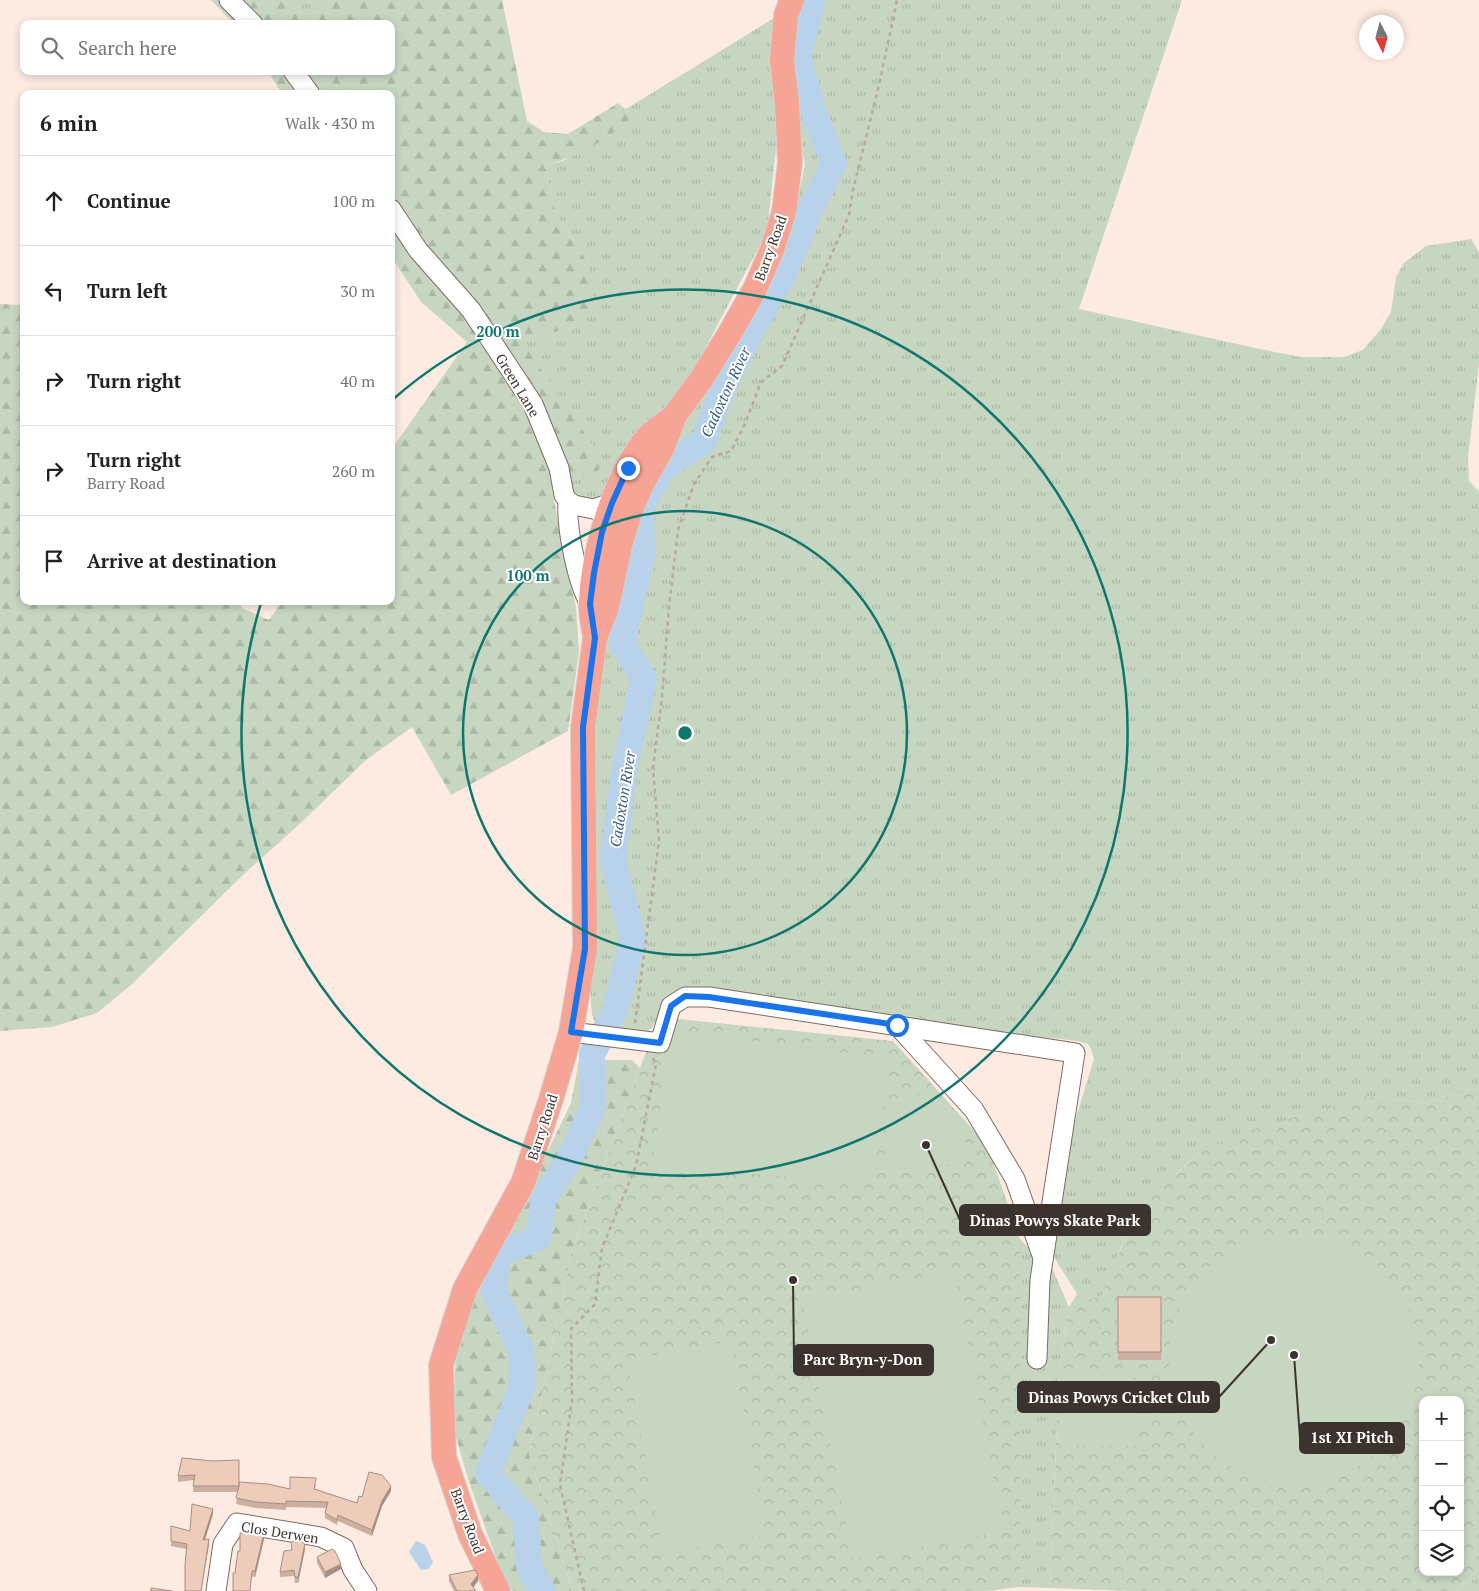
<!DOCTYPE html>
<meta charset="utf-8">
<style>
:root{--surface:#fff;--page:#f2f2f2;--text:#222;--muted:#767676;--line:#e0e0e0}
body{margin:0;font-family:"PT Serif",serif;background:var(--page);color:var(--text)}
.controls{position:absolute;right:15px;bottom:15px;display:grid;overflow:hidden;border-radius:10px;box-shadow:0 2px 8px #0003}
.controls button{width:45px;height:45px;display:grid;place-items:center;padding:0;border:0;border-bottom:1px solid var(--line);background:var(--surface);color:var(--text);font:25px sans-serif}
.compass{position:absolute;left:1359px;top:15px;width:45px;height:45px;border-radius:50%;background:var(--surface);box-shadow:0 2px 8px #0003;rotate:174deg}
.stop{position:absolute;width:15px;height:15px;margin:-11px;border:4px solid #1a73e8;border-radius:50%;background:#fff}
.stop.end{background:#1a73e8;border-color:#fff;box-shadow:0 1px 5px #0008}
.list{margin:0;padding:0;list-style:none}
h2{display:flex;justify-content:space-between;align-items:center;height:65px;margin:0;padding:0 20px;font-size:21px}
h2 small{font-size:16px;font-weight:400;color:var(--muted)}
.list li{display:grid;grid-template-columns:32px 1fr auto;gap:15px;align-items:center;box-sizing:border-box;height:90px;padding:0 20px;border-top:1px solid var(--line)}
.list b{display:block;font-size:19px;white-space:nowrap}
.list p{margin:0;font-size:16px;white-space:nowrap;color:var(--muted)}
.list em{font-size:16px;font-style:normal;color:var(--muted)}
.icon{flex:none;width:28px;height:28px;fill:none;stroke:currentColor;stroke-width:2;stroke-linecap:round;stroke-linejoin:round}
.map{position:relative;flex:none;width:1479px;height:1591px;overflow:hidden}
.search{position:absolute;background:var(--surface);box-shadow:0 2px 8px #0003;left:20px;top:20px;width:375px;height:55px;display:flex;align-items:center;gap:12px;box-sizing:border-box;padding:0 18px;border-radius:10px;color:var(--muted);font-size:19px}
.panel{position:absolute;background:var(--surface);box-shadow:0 2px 8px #0003;left:20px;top:90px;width:375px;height:515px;border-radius:10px}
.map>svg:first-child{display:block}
.grass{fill:url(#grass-tufts)}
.forest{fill:url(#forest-firs)}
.park{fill:url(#park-crowns);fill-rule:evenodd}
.garden{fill:#c7d6c1}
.water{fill:#b7d2ea}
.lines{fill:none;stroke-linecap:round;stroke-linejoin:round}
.river{stroke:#b7d2ea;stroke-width:26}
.minor-casing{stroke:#7e6a60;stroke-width:21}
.major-casing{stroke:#d4d2d1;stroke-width:26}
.path{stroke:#b7a9a0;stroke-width:2.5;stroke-dasharray:4 4;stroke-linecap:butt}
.minor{stroke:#fff;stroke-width:19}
.major{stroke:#f5a495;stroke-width:24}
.wall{fill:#ccafa0}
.shaded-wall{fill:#a68f82}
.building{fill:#edccba;stroke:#a68f82}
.route{stroke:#1a73e8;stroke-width:6}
.ring{fill:none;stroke:#0f766e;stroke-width:2.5}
.labels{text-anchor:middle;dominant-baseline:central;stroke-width:4;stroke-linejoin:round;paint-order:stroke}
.street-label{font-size:14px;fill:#3c332e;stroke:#fff}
.water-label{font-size:15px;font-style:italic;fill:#325c7f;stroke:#fff}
.centre{fill:#0f766e;stroke:#fff;stroke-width:2.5}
.ring-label{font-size:15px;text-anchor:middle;font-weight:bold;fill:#0f766e;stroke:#fff;stroke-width:4;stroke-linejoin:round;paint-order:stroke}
.leader{fill:none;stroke:#3c332e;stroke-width:2}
.callout-dot{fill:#3c332e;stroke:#fff;stroke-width:2}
.callout{fill:#3c332e;stroke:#3c332e;stroke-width:2}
.callout-label{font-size:15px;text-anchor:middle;font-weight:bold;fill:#fff}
</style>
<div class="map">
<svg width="1479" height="1591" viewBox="0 0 1479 1591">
<defs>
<pattern id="grass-tufts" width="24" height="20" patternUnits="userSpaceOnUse" patternTransform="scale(1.25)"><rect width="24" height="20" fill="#c7d6c1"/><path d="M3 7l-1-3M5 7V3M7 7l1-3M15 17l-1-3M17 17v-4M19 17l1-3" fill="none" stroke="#acb8a6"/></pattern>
<pattern id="forest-firs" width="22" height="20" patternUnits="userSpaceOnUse" patternTransform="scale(1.25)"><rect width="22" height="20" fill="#c7d6c1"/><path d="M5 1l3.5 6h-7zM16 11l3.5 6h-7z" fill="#acb8a6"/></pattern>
<pattern id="park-crowns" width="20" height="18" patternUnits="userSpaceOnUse" patternTransform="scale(1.25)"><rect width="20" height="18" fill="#c7d6c1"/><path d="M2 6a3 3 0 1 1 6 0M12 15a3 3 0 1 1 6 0" fill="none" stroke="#acb8a6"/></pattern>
</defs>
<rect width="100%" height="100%" fill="#fdebe1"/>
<!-- grass -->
<g class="grass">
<polygon points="282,0 334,0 308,19"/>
<polygon points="802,0 1182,0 1079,309 1255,348 1301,357 1344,357 1363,350 1381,329 1391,312 1396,277 1404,263 1426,246 1471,239 1479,252 1479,364 1468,457 1469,481 1479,492 1479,1088 1422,1103 1368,1096 1198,1153 1140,1209 1122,1245 1107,1284 1101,1297 1096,1299 1090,1299 1077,1294 1052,1254 1069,1140 1094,1059 1091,1049 1088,1044 1078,1041 868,1018 710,993 660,1014 651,1029 643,1034 610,1033 596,1024 592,1015 591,1006 590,970 592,725 605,641 626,545 674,441 706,391 799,191 805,166 796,115 792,59 797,17"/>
<polygon points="776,17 777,139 767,232 683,390 605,495 593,503 577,498 567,484 520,338 530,338 580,326 587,261 556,214 545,165 563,161 633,116 626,109"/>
<polygon points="1020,1239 1036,1256 1049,1261 1069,1307 1059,1372 1050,1588 1020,1587"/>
<polygon points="1479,1569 1479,1591 1458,1591"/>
</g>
<!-- forest -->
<g class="forest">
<path d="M 211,0 L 282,0 L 308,19 L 334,0 L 502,0 L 527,121 L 544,132 L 568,134 L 618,103 L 634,116 C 609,138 578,158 545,165 L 556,214 L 587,261 L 598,306 L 580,326 L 530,338 L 520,339 L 605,463 L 593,475 L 552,488 L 563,552 L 576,607 L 579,652 L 568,731 L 451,795 L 412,727 L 366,760 L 304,820 L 243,875 L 131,985 L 97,1013 L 52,1027 L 0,1031 L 0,304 L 20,305 L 24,308 L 24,601 L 238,601 L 242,608 L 269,620 L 283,601 L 391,601 L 391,450 L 467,342 L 421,302 L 391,256 L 391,94 L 282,94 L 268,71 L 391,71 L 391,24 L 234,24 Z"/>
<polygon points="579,1060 632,1060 640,1068 572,1250 529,1454 573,1591 512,1591 500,1569 470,1485 452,1424 458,1322 516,1217 571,1103"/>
</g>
<!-- park -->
<g class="park">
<polygon points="659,1017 893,1041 987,1145 1020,1239 1020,1587 986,1591 573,1591 529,1454 572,1250"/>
<path d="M 1479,1088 L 1479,1569 L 1458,1591 L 1131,1591 L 1050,1588 L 1059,1372 L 1069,1307 L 1077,1294 L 1090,1299 L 1101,1296 L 1130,1227 L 1140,1209 L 1155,1190 L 1181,1170 L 1198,1153 L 1255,1129 L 1368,1096 L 1422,1103 ZM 1423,1400 L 1460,1400 L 1460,1572 L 1423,1572 Z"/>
</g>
<!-- garden -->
<g class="garden">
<polygon points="671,1030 889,1058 872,1184 652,1165"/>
<polygon points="932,1093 964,1127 967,1163 884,1170 891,1099"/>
<circle cx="1294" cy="1359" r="125"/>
<polygon points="954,1271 1004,1531 853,1560 802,1300"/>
<polygon points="731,1341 766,1535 663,1554 627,1360"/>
<polygon points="1059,1372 1134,1372 1135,1446 1059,1446"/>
</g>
<!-- water -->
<polygon class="water" points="416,1541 425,1545 433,1562 429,1569 421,1570 409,1552"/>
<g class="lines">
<!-- river -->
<polyline class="river" points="542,1591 529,1566 526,1518 488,1473 523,1384 521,1350 494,1291 498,1254 538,1238 544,1198 568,1162 592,1110 592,1054 615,1011 633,938 613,859 624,773 644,678 622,644 642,556 641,508 662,469 704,441 724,386 752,330 784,274 812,206 834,164 813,110 798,57 813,0"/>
<!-- minor casing -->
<g class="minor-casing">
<g id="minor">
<polyline points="229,0 253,24"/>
<polyline points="293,71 310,94"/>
<polyline points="391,209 418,250 471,310 533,404 559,468 564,495 568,501 574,505 593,509 612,503"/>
<path d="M 568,501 C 566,527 577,582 590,604"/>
<polyline points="897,1025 974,1110 1015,1179 1043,1258"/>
<polyline points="571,1032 660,1043 671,1006 685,997 709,997 1075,1053 1040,1280 1037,1359"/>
<polyline points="216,1591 223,1544 237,1523 321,1537 344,1548 353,1570 367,1591"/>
</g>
</g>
<!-- major casing -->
<g class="major-casing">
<g id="major">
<path d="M 595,636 C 593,625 590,613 591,602 C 593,552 614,478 647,438 C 654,430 665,424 673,417"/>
<polyline points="498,1591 470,1534 444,1457 441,1365 465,1289 523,1183 551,1099 571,1032 585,949 583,727 595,638 607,607 620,546 630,512 642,484 662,449 675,415 702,378 730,333 755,289 772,250 784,212 790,162 787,103 782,60 786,15 792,0"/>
</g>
</g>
<!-- path -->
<g class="path">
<polyline points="635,1023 659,841 653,768 662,697 669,607 678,530 694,484 712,457 731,451 745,424 761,382 782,366 849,215 853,190 879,85 897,0"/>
<polyline points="584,1591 560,1485 572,1400 571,1329 595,1304 602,1248 636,1166 656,1064 653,1058"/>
</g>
<!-- minor -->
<use href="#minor" class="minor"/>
<!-- major -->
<use href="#major" class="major"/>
</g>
<!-- wall -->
<g class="wall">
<rect x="1118" y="1297" width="43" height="63"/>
<polygon points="182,1458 239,1485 290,1489 316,1484 315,1489 357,1503 362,1497 391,1491 382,1506 372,1536 338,1521 337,1525 325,1518 325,1513 326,1508 286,1507 286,1510 256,1508 236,1504 238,1492 193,1492 194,1480 178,1482 178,1476"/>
<polygon points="213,1514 205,1540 209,1545 186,1549 171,1546 171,1526 190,1531"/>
<polygon points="264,1539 255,1577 235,1573 240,1551"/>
<polygon points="291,1541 305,1549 298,1583 295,1583 294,1576 280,1577 280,1572 292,1550"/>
<polygon points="317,1557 341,1569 325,1578 317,1563"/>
<polygon points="449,1575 478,1581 473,1587 476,1591 454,1591 449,1581"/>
</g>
<!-- shaded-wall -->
<g class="shaded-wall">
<polygon points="391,1486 391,1491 382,1506 372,1536 372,1530 382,1501"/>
<polygon points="213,1509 213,1514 203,1545 203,1540"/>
<polygon points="264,1533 264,1539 255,1577 255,1571"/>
<polygon points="209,1539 209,1545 201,1591"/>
<polygon points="305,1543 305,1549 298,1583 298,1577"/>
<polygon points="341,1564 341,1569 325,1578 325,1572"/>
<polygon points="478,1575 478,1581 471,1590 471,1584"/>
</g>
<!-- building -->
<g class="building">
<rect x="1118" y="1297" width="43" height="55"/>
<polygon points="182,1458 213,1461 239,1460 239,1486 239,1482 268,1484 290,1489 290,1477 316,1478 314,1489 357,1503 359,1496 362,1497 369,1472 382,1475 391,1486 382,1501 372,1530 338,1515 337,1520 325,1513 328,1502 286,1501 286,1504 256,1502 236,1498 239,1486 193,1486 195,1475 178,1476"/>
<polygon points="192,1504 213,1509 203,1540 209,1539 201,1591 185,1591 185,1565 187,1544 171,1541 171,1526 190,1531"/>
<polygon points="253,1531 264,1533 255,1571 252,1571 250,1591 233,1591 233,1573 235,1573 238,1551 240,1551 240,1533"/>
<polygon points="291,1541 305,1543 298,1577 295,1577 294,1570 280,1572 284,1551 292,1550"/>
<polygon points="332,1549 335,1551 341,1564 325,1572 317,1557"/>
<polygon points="475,1570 478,1575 471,1584 476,1591 457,1591 449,1575"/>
<polygon points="151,1588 172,1591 151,1591"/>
</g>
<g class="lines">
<!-- route -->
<polyline class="route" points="628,468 612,503 602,532 594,573 590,604 595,638 583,727 585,949 571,1032 660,1043 671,1006 685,996 709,997 897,1025"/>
</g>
<!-- distance rings -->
<g class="ring">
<circle cx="685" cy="733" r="222"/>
<path d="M391 401A443 443 0 1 1 261 603"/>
</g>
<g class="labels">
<!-- street labels -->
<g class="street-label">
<text transform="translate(770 248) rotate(-70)">Barry Road</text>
<text transform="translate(518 385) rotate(59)">Green Lane</text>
<text transform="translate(542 1127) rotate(-72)">Barry Road</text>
<text transform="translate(468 1521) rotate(69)">Barry Road</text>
<text transform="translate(280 1532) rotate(9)">Clos Derwen</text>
</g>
<!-- water labels -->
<g class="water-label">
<text transform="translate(725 392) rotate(-65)">Cadoxton River</text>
<text transform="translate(622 799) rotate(-81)">Cadoxton River</text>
</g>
</g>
<circle cx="685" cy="733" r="8" class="centre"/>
<g class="ring-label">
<text x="498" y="337">200 m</text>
<text x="528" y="581">100 m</text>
</g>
<!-- callouts -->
<path class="leader" d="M926 1145L960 1220M793 1280L794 1360M1271 1340L1219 1397M1294 1355L1300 1438"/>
<g class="callout-dot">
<circle cx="926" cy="1145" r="5"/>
<circle cx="793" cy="1280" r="5"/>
<circle cx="1271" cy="1340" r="5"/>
<circle cx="1294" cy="1355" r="5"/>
</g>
<g class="callout">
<rect x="960" y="1205" width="190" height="30" rx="5"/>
<rect x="794" y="1345" width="139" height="30" rx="5"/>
<rect x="1018" y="1382" width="201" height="30" rx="5"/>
<rect x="1300" y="1423" width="104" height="30" rx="5"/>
</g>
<g class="callout-label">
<text x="1055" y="1226">Dinas Powys Skate Park</text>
<text x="863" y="1365">Parc Bryn-y-Don</text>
<text x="1119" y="1403">Dinas Powys Cricket Club</text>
<text x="1352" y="1443">1st XI Pitch</text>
</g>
</svg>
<div class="controls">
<button>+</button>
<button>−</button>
<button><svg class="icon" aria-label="locate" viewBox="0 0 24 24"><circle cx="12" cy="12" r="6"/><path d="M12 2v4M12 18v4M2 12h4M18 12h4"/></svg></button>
<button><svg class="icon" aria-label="layers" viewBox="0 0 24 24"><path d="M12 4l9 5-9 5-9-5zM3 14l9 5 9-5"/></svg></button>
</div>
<svg class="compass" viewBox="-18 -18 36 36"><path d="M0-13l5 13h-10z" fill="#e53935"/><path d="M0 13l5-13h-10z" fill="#767676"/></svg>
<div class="stop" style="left:897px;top:1025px"></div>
<div class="stop end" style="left:628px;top:468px"></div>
<div class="search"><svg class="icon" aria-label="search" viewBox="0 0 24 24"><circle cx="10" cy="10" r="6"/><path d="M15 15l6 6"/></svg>Search here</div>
<section class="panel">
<h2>6 min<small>Walk · 430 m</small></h2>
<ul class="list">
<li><svg class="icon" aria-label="ahead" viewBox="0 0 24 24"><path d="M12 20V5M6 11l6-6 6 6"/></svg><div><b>Continue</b></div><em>100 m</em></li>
<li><svg class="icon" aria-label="left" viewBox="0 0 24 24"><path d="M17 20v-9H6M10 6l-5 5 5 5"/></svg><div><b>Turn left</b></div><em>30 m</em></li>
<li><svg class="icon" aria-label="right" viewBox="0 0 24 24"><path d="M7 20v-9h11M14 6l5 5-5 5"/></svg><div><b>Turn right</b></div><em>40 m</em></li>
<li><svg class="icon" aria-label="right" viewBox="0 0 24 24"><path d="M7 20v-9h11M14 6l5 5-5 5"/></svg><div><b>Turn right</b><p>Barry Road</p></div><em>260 m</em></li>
<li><svg class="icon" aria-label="arrive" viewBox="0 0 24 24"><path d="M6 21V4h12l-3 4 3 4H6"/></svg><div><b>Arrive at destination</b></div></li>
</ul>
</section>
</div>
